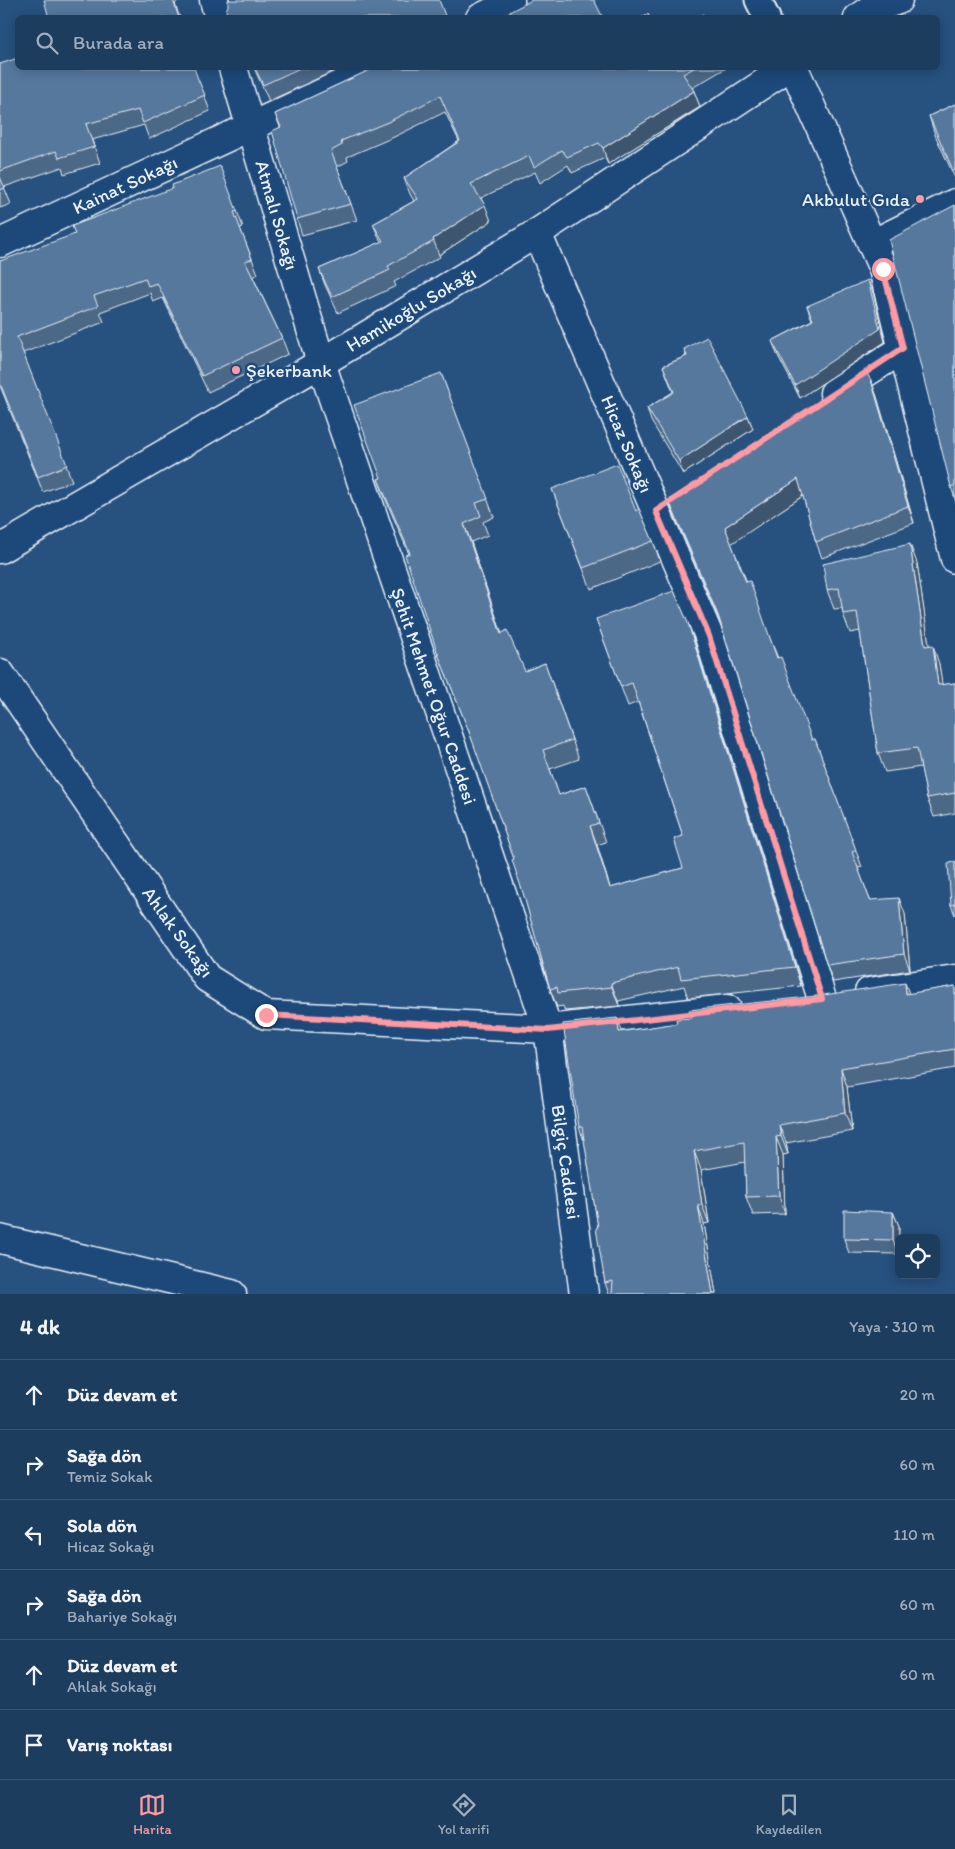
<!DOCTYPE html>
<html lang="tr">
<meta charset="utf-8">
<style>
:root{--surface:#1d3d5f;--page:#254465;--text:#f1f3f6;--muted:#a0aebd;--line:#3b5674;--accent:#ff9aa2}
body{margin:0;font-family:Itim,sans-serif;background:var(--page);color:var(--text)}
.controls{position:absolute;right:15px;bottom:15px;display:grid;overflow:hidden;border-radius:8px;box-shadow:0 2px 12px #0003}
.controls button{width:45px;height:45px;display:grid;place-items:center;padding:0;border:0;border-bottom:1px solid var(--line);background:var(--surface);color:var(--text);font:25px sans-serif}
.stop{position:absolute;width:15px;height:15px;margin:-11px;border:4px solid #ff9aa2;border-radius:50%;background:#fff}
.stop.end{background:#ff9aa2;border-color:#fff;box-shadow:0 1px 5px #0008}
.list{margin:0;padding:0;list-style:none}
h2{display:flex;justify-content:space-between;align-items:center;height:65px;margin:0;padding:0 20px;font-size:21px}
h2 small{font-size:16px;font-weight:400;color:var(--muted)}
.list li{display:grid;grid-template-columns:32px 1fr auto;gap:15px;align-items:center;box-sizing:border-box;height:70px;padding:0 20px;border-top:1px solid var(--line)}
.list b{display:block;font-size:19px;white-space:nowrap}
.list p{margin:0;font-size:16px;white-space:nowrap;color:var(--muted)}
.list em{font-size:16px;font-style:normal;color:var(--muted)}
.icon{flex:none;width:28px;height:28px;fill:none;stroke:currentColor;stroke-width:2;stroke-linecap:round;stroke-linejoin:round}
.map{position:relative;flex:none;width:955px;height:1294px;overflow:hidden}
.search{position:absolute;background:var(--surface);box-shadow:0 2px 12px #0003;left:15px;right:15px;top:15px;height:55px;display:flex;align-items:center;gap:12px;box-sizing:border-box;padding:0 18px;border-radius:8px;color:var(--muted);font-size:19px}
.sheet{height:485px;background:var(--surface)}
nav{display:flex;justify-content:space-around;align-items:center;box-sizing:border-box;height:70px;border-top:1px solid var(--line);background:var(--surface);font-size:14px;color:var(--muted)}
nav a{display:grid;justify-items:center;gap:2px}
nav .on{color:var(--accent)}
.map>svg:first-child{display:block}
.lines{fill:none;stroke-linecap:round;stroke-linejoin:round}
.pedestrian-casing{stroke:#e8f1f8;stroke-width:29}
.minor-casing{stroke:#e8f1f8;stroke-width:31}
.tertiary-casing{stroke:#e8f1f8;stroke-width:31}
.secondary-casing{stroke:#e8f1f8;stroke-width:31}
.pedestrian{stroke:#1f4a7a;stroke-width:25}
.minor{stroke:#1f4a7a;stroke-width:28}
.tertiary{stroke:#1f4a7a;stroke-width:28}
.secondary{stroke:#1f4a7a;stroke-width:28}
.wall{fill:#4b6787;stroke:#e8f1f8}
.shaded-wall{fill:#3d546e;stroke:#e8f1f8}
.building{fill:#57789d;stroke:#e8f1f8}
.route{stroke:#ff9aa2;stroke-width:6}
.poi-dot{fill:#ff9aa2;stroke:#1f4a7a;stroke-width:2}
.labels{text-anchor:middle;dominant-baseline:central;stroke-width:5;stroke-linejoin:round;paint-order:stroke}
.street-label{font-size:19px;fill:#e8f1f8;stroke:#1f4a7a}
.poi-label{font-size:19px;fill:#e8f1f8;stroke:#1f4a7a;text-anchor:end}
</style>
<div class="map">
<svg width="955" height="1294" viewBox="0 0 955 1294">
<rect width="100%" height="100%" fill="#27517f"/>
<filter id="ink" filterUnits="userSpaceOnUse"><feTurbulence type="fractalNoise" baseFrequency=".02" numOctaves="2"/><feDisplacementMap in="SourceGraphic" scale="10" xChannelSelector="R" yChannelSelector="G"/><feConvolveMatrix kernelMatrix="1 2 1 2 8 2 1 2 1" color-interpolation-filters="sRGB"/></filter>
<g filter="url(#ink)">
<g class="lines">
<!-- pedestrian casing -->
<g class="pedestrian-casing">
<polyline id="pedestrian" points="758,0 767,18"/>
</g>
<!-- minor casing -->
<g class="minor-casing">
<g id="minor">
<polyline points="480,18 510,3 510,0"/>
<polyline points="537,233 709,636 822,999"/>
<polyline points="0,243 376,68"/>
<polyline points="872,244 955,203"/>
<polyline points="834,393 903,349"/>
<polyline points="0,673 207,978 266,1015 548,1029 727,1009"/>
<polyline points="869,992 955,979"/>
</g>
</g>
<!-- tertiary casing -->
<g class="tertiary-casing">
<g id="tertiary">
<polyline points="858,18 869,10 898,0"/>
<polyline points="794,68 883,269 955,559"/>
<polyline points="0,549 321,363 537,233 787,68"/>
</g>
</g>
<!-- secondary casing -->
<g class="secondary-casing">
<g id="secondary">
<polyline points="214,0 219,18"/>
<polyline points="233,68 321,363 548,1029 584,1294"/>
<polyline points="0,1239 232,1294"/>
</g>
</g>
<!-- pedestrian -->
<use href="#pedestrian" class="pedestrian"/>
<!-- minor -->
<use href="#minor" class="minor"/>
<!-- tertiary -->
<use href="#tertiary" class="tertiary"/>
<!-- secondary -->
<use href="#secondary" class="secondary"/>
</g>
<!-- wall -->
<g class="wall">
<polygon points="0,64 201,87 210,111 149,139 144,125 92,140 100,163 64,174 62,167 4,187 11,204 0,208"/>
<polygon points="254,68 340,68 269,101"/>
<polygon points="374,68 726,68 692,88 694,91 700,107 608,164 605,158 572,173 568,165 540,183 535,172 481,198 491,221 439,255 440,257 394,282 396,286 338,313 325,285 319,269 381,242 373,224 414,201 410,194 404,178 459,141 445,112 394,137 347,157 348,161 337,167 357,220 302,235 297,219 280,127 275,114"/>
<polygon points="955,104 955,178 935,135 929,116"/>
<polygon points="955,205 955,498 951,487"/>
<polygon points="237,211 243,227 240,228 258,274 253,277 282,338 288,354 208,392 163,298 153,302 150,293 100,312 104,322 23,353 72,481 43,492 0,386 0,261"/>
<polygon points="873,293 885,342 800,398 777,354 772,341 812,320 807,306"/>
<polygon points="684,349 748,416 753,429 683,474 651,421 647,408 673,392 663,366 686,356"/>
<polygon points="441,373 494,517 483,522 488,535 471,542 501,633 525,671 545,663 579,759 550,769 559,795 586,786 606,842 597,845 610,888 683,868 683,836 638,702 628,706 596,619 688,623 694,641 801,986 688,998 684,986 618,1001 619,1006 565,1011 563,1006 557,1007 550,989 514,859 475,747 438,654 409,554 385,498 378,479 381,478"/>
<polygon points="871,380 877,397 914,523 822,558 816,542 803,496 731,543 778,658 812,740 815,739 862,867 858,868 870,900 905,914 910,970 833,982 827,965 721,624 675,517 669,501"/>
<polygon points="552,489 636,511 653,541 660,561 591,589"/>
<polygon points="917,563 929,646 939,664 942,685 955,683 955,813 934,817 927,798 921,767 885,772 878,753 860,631 850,633 843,614 842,608 834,609 827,590"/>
<polygon points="955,861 955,915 951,905"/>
<polygon points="955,986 955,1068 847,1087 852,1131 786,1143 788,1154 783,1155 785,1214 753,1215 746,1197 745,1162 701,1170 709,1223 704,1224 716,1294 609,1294 605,1283 598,1227 585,1144 579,1127 622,1031 909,994"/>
<polygon points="893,1212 899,1226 898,1254 849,1253 844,1239"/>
</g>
<!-- shaded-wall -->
<g class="shaded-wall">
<polygon points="173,0 179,0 175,4 180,18 179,18"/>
<polygon points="694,91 700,107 608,164 603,148"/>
<polygon points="485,205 491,221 439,255 433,239"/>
<polygon points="868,280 873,293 885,342 800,398 795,385"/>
<polygon points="871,380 877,397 914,523 908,506"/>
<polygon points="748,416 753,429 683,474 679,461"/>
<polygon points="798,479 804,495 731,544 725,527"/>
<polygon points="464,524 471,542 508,652 501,634"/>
<polygon points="910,544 917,563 932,665 925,646"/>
<polygon points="688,623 694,641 801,986 795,967"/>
<polygon points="933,645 939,664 945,704 938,685"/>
<polygon points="590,826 597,845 616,907 610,888"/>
<polygon points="899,898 905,914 910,970 904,954"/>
<polygon points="611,983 618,1001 619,1006 612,987"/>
<polygon points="905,983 912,1001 906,994"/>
<polygon points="617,1018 624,1036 619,1032"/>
<polygon points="841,1068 847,1087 852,1131 845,1113"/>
<polygon points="779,1125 786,1143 788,1154 781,1136"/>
<polygon points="776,1137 783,1155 785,1214 779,1196"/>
<polygon points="694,1151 701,1170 709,1223 702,1205"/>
<polygon points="698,1205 704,1224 716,1294 713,1294"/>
<polygon points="893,1212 899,1226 898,1254 893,1240"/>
</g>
<!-- building -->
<g class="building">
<polygon points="44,0 173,0 179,18 49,18"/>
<polygon points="228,0 439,0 446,18 228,18 226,10 228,6"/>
<polygon points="532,0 594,0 603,18 498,18"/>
<polygon points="648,14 650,18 640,18"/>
<polygon points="703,14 705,18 696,18"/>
<polygon points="18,58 18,68 194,68 198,79 205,95 143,123 138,110 86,124 94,147 59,158 56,151 0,171 0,64"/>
<polygon points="255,68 300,68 263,85"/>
<polygon points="374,68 694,68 683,74 694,91 603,148 599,143 567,157 562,150 534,167 529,156 471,184 485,205 433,239 434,241 388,266 390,270 332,297 319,269 383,241 373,224 418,199 404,178 460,141 440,96 388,122 341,141 342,145 331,151 351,204 297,219 272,131 281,127 275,114"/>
<polygon points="955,104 955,171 953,170 929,116"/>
<polygon points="220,166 237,211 234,212 252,259 245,261 282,338 202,376 157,283 148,286 145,278 94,296 98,306 17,337 67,465 38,477 0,383 0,261 75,234 72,226 173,188 172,185"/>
<polygon points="0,177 5,188 0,190"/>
<polygon points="955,205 955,485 951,487 889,240"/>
<polygon points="868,280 880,329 795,385 772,341 813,320 807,306"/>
<polygon points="707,337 748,416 679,461 647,408 674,392 663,366 687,356 684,349"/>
<polygon points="866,372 871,380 908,506 816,542 798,479 725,527 746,582 750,581 777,658 781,657 812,740 815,739 856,850 852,852 870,900 899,898 904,954 827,965 718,615 669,501"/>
<polygon points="441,373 488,499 476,503 481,516 464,524 501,634 507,630 525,671 545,663 572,740 543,750 559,795 586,786 599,823 590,826 610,888 683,868 674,839 683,836 632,683 621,687 596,619 674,591 688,623 795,967 681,979 678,967 611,983 612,987 558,993 557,987 550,989 524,896 512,860 514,859 470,734 438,654 405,555 410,553 378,479 381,478 354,405"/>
<polygon points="617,464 636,511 639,509 653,541 583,568 552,489"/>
<polygon points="910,544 925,646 933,645 938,685 955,683 955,793 927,798 917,748 878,753 857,612 843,614 839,588 827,590 823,564"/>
<polygon points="955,861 955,904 951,905 948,864"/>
<polygon points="905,983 906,994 955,986 955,1049 841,1068 845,1113 779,1125 781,1136 776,1137 779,1196 746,1197 744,1142 694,1151 702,1205 698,1205 713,1294 612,1294 613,1281 605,1283 596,1228 598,1227 582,1127 579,1127 563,1024 617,1018 619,1032 677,1023 676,1019 691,1018 689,1010 817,996"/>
<polygon points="844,1210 893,1212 893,1240 844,1239"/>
</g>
</g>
<g class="lines" filter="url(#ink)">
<!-- route -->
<polyline class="route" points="266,1015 548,1030 822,999 709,636 656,511 903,348 883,269"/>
</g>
<!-- markers -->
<g class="poi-dot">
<circle cx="920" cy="199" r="5"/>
<circle cx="236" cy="370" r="5"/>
</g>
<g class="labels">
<!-- street labels -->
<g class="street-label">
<text transform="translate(125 185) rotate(-25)">Kainat Sokağı</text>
<text transform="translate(277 215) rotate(74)">Atmalı Sokağı</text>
<text transform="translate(411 309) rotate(-31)">Hamikoğlu Sokağı</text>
<text transform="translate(627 444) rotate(67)">Hicaz Sokağı</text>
<text transform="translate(434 696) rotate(71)">Şehit Mehmet Oğur Caddesi</text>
<text transform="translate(178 932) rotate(54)">Ahlak Sokağı</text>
<text transform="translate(566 1162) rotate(82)">Bilgiç Caddesi</text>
</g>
<!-- poi labels -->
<g class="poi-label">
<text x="910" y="199">Akbulut Gıda</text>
<text x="246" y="370" text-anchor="start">Şekerbank</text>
</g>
</g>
</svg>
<div class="controls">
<button><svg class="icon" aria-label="locate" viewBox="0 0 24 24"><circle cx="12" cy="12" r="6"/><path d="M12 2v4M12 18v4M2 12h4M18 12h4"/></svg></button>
</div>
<div class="stop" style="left:883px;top:269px"></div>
<div class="stop end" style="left:266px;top:1015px"></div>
<div class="search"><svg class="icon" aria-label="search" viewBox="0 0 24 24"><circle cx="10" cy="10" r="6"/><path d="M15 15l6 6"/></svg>Burada ara</div>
</div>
<section class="sheet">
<h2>4 dk<small>Yaya · 310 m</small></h2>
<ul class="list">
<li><svg class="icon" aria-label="ahead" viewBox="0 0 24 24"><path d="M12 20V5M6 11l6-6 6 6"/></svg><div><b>Düz devam et</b></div><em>20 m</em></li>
<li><svg class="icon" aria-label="right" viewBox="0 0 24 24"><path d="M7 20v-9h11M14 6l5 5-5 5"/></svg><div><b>Sağa dön</b><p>Temiz Sokak</p></div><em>60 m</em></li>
<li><svg class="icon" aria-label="left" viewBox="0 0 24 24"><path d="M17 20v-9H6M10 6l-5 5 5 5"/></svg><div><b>Sola dön</b><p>Hicaz Sokağı</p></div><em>110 m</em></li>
<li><svg class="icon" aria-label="right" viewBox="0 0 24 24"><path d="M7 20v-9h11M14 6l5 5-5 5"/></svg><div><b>Sağa dön</b><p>Bahariye Sokağı</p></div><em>60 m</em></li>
<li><svg class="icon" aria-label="ahead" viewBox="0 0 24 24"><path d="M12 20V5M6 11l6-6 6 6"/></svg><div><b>Düz devam et</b><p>Ahlak Sokağı</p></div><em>60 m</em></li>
<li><svg class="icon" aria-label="arrive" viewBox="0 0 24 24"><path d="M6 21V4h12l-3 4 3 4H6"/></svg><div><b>Varış noktası</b></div></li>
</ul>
</section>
<nav>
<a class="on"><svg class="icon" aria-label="map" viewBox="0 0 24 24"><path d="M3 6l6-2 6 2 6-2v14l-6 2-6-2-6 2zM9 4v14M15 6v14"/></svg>Harita</a>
<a><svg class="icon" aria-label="directions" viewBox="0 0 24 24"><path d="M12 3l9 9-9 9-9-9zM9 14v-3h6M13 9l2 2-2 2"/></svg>Yol tarifi</a>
<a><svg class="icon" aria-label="saved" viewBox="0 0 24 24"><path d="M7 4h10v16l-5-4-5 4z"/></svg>Kaydedilen</a>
</nav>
